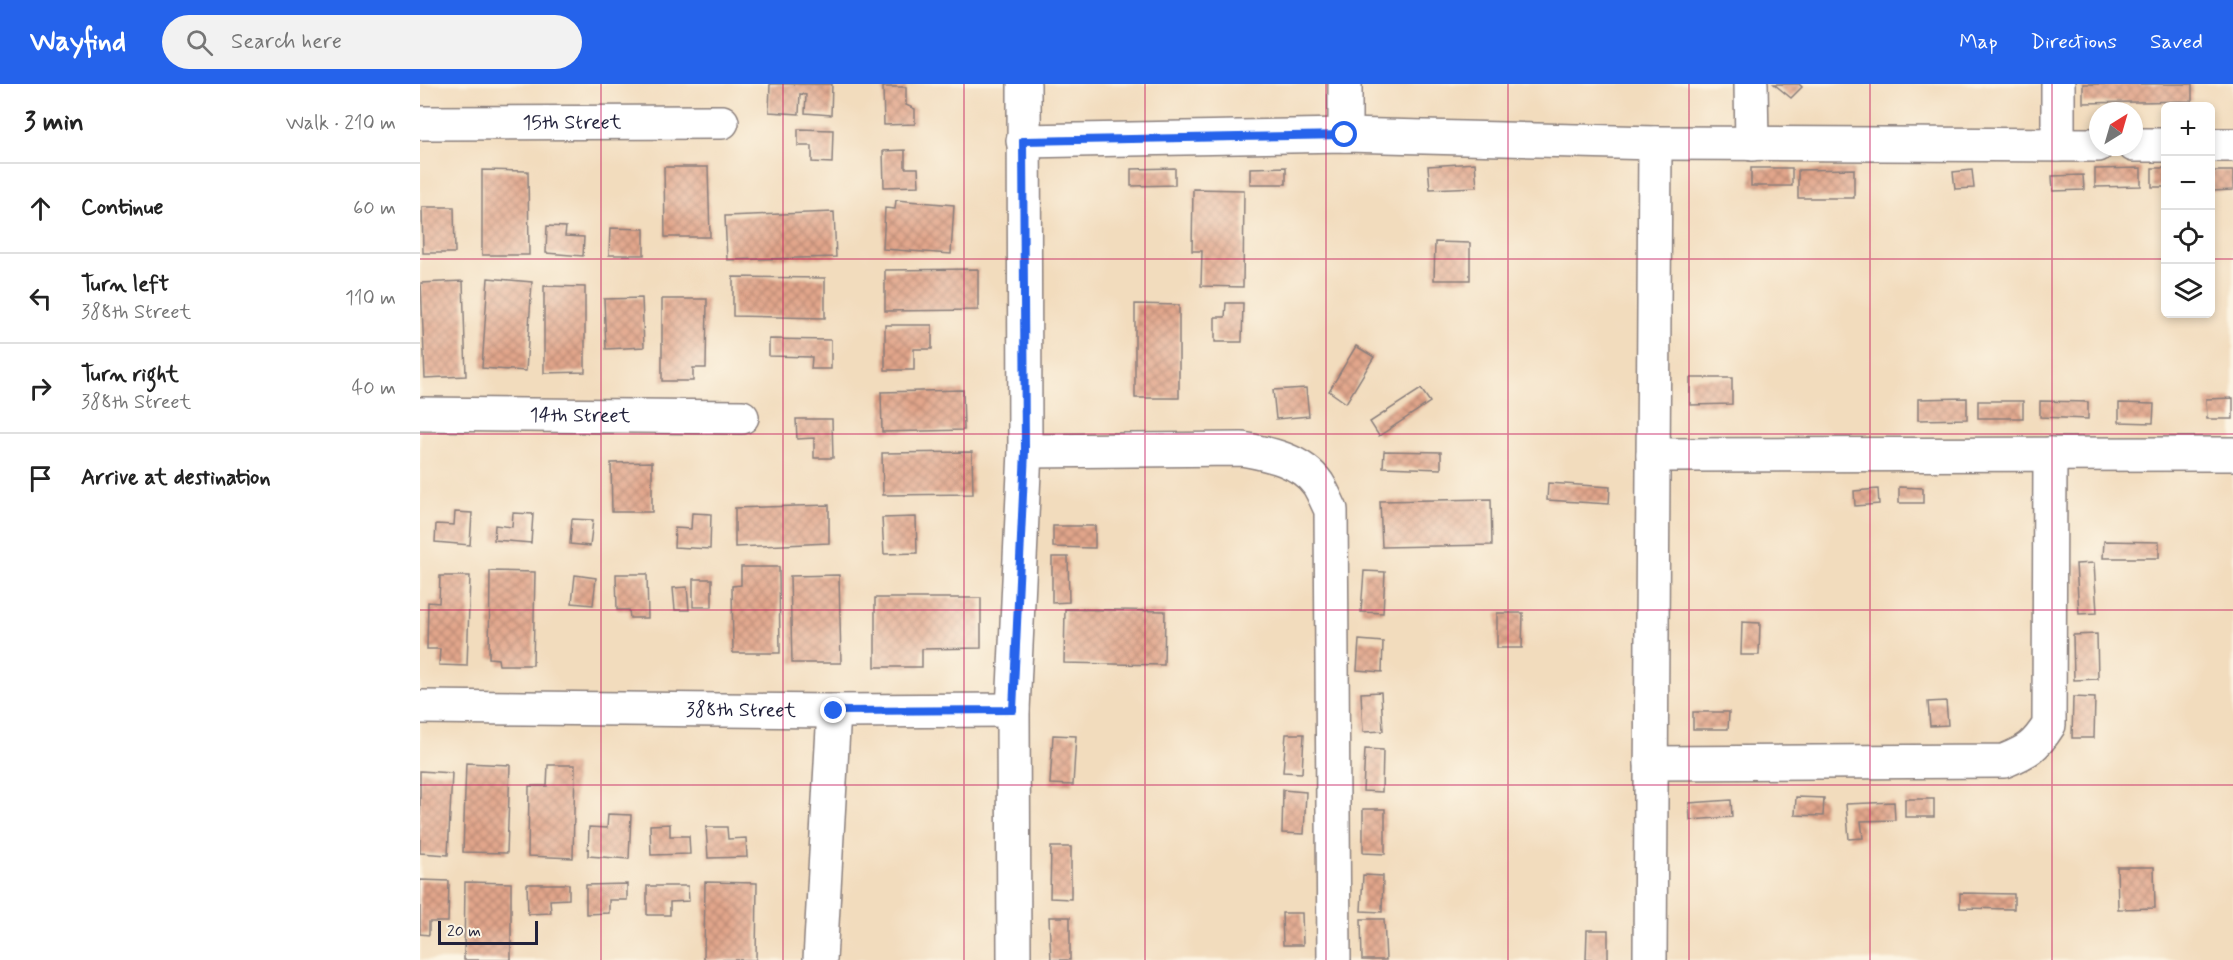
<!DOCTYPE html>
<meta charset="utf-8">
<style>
:root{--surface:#fff;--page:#f2f2f2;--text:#222;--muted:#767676;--line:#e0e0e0;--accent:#2563eb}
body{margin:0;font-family:Mynerve,sans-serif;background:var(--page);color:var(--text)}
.controls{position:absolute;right:18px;top:18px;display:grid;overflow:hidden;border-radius:9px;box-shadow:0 3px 9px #0003}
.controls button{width:54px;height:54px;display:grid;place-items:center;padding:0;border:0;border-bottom:2px solid var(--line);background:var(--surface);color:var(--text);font:30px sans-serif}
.compass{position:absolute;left:1669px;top:18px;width:54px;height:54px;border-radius:50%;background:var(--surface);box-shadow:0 3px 9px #0003;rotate:37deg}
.scale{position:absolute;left:18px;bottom:15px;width:100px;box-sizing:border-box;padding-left:6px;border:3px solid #22223b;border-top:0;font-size:16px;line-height:21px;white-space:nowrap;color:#22223b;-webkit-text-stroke:4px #fcf5e5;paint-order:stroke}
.stop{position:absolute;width:18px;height:18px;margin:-14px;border:4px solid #2563eb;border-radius:50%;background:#fff}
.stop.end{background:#2563eb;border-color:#fff;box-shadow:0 2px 6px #0008}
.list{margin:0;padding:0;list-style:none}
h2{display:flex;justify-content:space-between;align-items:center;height:78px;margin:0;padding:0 24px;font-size:26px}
h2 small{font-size:20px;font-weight:400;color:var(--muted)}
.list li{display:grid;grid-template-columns:39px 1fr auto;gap:18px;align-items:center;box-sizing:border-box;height:90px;padding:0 24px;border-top:2px solid var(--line)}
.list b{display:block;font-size:22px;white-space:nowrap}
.list p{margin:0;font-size:20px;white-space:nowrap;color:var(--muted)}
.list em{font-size:20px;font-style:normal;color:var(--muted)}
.icon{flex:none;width:33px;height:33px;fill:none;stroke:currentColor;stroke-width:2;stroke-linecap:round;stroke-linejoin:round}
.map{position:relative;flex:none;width:1813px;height:876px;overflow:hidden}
header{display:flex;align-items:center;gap:36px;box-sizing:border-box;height:84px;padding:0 30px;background:var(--accent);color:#fff}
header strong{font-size:28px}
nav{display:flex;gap:33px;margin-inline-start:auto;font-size:21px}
.search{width:420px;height:54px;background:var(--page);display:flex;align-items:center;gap:15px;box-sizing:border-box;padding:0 21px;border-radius:33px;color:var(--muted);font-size:22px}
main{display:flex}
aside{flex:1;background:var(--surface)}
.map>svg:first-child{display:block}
.building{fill:url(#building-cross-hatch)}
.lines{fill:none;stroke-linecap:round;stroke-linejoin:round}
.minor-casing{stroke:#8a7f7c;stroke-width:36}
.minor{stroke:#fff;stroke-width:33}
.route{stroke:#2563eb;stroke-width:8}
.grid{fill:none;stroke:#c2185b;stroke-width:1.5;stroke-opacity:0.55}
.labels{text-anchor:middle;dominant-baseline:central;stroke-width:5;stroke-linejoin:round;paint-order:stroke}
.street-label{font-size:20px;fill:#22223b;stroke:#fcf5e5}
</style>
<header>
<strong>Wayfind</strong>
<div class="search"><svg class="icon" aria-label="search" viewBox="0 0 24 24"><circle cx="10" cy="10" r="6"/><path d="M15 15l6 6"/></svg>Search here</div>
<nav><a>Map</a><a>Directions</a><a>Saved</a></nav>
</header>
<main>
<aside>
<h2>3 min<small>Walk · 210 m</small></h2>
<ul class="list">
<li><svg class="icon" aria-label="ahead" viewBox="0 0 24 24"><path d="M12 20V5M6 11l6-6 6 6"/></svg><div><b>Continue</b></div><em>60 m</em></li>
<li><svg class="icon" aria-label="left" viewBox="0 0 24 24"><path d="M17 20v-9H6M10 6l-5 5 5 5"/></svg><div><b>Turn left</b><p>388th Street</p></div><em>110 m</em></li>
<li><svg class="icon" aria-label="right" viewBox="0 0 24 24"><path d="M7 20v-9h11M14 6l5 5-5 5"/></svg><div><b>Turn right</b><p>388th Street</p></div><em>40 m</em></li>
<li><svg class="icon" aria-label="arrive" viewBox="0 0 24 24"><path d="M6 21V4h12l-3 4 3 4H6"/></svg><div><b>Arrive at destination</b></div></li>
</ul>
</aside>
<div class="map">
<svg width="1813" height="876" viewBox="0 0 1813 876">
<defs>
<pattern id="building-cross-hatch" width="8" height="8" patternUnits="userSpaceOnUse" patternTransform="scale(1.5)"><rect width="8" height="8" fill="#e2a68b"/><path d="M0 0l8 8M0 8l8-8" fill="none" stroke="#b78773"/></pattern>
</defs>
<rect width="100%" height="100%" fill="#fcf5e5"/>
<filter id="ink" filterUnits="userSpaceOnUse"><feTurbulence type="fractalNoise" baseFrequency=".0167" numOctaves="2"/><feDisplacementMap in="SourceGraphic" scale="12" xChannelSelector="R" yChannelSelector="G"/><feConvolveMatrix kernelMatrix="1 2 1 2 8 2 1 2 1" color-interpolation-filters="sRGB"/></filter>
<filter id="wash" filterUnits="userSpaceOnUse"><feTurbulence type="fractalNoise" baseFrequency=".008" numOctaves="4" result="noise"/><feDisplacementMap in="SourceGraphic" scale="24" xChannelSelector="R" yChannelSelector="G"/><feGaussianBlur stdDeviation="1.35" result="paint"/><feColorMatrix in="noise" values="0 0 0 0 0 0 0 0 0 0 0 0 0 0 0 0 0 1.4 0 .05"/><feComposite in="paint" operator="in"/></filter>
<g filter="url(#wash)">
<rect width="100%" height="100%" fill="#f2dcbd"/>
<g id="blocks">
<!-- building -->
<g class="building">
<polygon points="350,0 412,0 411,31 385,29 386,11 380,10 379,30 349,28"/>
<polygon points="1354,0 1379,0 1382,3 1371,14"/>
<polygon points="1663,0 1772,0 1772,17 1663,19"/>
<polygon points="463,3 486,3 486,21 495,25 495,40 464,41"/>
<polygon points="378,45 413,46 412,79 392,78 392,62 378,62"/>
<polygon points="485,66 485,84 498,84 499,102 464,103 463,67"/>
<polygon points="1055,79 1057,103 1010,105 1008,82"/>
<polygon points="244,83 288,83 290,153 245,153"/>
<polygon points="866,83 866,100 830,100 830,84"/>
<polygon points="755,84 755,101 711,102 711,85"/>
<rect x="1331" y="84" width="41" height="18"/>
<polygon points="1721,84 1721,102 1675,103 1675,85"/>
<rect x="1732" y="84" width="14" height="19"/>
<polygon points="1434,85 1434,114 1378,114 1378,86"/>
<polygon points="62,86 108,87 109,171 62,171"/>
<polygon points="1552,86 1554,104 1535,105 1533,88"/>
<polygon points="1792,87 1813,87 1813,106 1792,107"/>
<polygon points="1663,91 1664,106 1633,107 1632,92"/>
<polygon points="773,105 824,106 823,203 781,202 782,167 772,167"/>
<polygon points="476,116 534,121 531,170 463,165 465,124 475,125"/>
<polygon points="2,123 34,123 35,169 3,169"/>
<polygon points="414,128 416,173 307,176 305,132"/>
<polygon points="127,142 146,143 145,152 164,153 163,172 126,169"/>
<polygon points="190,144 224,145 224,171 189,171"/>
<polygon points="1015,158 1050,159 1050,196 1014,196"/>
<polygon points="558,185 558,226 465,227 465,186"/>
<polygon points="313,193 405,194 405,234 313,232"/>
<polygon points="68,194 112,198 106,287 62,284"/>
<polygon points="43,197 46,292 5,294 1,199"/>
<polygon points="124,202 165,203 165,288 124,289"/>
<polygon points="222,214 224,263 186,265 184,215"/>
<polygon points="242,215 287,215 286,284 273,284 273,297 242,297"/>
<polygon points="806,219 823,219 822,258 795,258 795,233 805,233"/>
<polygon points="715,220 759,221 759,314 715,314"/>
<polygon points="465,241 512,241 512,265 494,265 494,286 465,286"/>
<polygon points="349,255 411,256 411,285 391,285 392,273 349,272"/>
<polygon points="936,262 954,273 926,319 909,307"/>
<polygon points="1270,294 1312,294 1312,320 1270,321"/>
<polygon points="886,304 889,332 856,335 853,306"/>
<polygon points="1001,305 1010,318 959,352 950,338"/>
<polygon points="543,306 544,346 462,348 461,308"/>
<polygon points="1547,314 1547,335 1498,336 1498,315"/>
<polygon points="1813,314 1813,335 1787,335 1786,315"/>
<rect x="1558" y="317" width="45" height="17"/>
<polygon points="1620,317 1668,318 1668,335 1620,333"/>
<polygon points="1699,319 1734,320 1733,339 1699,338"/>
<polygon points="376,335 412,335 413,374 394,374 394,354 377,355"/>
<polygon points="964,367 1021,368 1021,385 963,383"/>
<polygon points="552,368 553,410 463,411 462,369"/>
<polygon points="232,378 232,428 192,428 191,379"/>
<polygon points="1128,399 1190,403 1189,420 1127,416"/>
<polygon points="1479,403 1503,404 1503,419 1479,419"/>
<polygon points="1458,405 1459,420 1435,422 1434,407"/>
<polygon points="1071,415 1072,461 962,463 960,417"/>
<polygon points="409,421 409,459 315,463 315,424"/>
<polygon points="35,428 52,429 50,461 15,458 16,440 34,441"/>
<polygon points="93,429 113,430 111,459 74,456 75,441 92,443"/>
<polygon points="272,429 291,430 290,465 254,463 255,444 271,445"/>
<polygon points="496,433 497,469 464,470 462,434"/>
<polygon points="152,435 173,436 170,462 150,460"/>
<polygon points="633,442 675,442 675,464 633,463"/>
<polygon points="1684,457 1739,458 1739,474 1683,474"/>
<polygon points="632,473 648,473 649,518 632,519"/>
<polygon points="1674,479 1677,529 1659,530 1656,480"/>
<polygon points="321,483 359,483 360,569 313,569 312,502 321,501"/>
<polygon points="70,487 115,488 113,581 79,581 78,575 69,574"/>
<polygon points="944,487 965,488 963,529 941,528"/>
<polygon points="196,490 227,490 228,534 210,534 209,526 197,526"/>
<polygon points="155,491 176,494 173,521 152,519"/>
<polygon points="419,491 421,579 372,579 370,492"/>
<polygon points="20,492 50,492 47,582 19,581 20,565 7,565 8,518 19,519"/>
<rect x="273" y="495" width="19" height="28"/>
<polygon points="267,503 269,526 255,526 253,504"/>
<polygon points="455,514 561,514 561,564 502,565 502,583 455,583"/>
<polygon points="645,525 745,527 744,581 644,579"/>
<polygon points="1077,529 1103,529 1102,564 1077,564"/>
<polygon points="1322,538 1340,539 1339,571 1321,571"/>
<polygon points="1677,550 1678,595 1654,596 1653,551"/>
<polygon points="939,556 963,558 962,588 937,586"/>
<polygon points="961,608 963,647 943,648 941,609"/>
<polygon points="1653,613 1675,614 1674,654 1652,654"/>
<polygon points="1526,617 1528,641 1510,642 1508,618"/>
<polygon points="1273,628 1309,628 1308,645 1273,645"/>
<polygon points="866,650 884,650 882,689 863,688"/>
<polygon points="633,651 656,652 653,701 630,700"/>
<polygon points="945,665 963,666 962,708 943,707"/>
<polygon points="46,679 90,681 87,769 43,768"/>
<polygon points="128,681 155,681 153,774 108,772 109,702 127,702"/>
<polygon points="0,687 32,689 28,771 0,769"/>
<polygon points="863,706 886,708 884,750 862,749"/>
<polygon points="1376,713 1404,714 1403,732 1375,731"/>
<rect x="1485" y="715" width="29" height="18"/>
<polygon points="1311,716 1312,733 1270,736 1269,719"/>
<polygon points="1474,718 1475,736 1441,737 1443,754 1429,755 1426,720"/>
<polygon points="943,725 965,725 965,770 943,769"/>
<polygon points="188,730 211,731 209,775 168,772 169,743 187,744"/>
<polygon points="250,740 250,752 269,752 270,770 231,771 230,741"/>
<polygon points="286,743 307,743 308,755 326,754 327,773 288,774"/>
<polygon points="631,763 651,763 651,815 630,814"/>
<polygon points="1697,783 1734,783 1735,824 1698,825"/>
<polygon points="943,791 963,792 962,828 941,827"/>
<polygon points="0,796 29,797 28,838 9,838 9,851 0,850"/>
<polygon points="45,798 91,799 91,876 44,876"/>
<polygon points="285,798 337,799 336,876 284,876"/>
<polygon points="107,800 149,800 149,815 130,816 131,829 108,830"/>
<polygon points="207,800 207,816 189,816 189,829 166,830 166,801"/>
<polygon points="227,802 268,802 269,817 250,818 250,831 227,831"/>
<polygon points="1540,809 1594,810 1594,825 1540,824"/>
<polygon points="862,829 882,829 883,861 863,861"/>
<polygon points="629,833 650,833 650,876 631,876"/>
<polygon points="941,835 964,835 966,876 942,876"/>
<polygon points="1167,846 1188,846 1188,876 1166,876"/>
</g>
</g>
</g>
<g filter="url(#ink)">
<use href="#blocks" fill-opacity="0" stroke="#8a7f7c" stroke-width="1.5"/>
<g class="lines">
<!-- minor casing -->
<g class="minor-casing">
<g id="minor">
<polyline points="1331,0 1332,60"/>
<polyline points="1638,0 1638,61"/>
<path id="s1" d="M 0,39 L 302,38"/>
<polyline points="925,51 925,0"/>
<polyline points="603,57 925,51 1235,59 1678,61"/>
<polyline points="1714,61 1746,61"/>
<polyline points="1790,61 1813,61"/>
<path id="s2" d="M 0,330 L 322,333"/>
<path d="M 605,367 L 822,365 C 850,370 881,376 898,400 C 903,408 907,418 911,426 L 914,876"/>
<polyline points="1233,371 1813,370"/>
<path id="s3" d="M 0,623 L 414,627 L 593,626"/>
<path d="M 1231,679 L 1584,677 C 1608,667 1615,663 1629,641 L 1630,370"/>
<polyline points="400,876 414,627"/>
<polyline points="594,876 593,626 605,367 604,0"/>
<polyline points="1230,876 1235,59"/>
</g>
</g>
<!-- minor -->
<use href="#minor" class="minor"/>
</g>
</g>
<g class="lines" filter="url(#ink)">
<!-- route -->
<polyline class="route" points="414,627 593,626 605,367 603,57 925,51"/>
</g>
<!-- grid -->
<path class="grid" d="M 181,0 L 181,876M 363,0 L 363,876M 544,0 L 544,876M 725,0 L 725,876M 906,0 L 906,876M 1088,0 L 1088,876M 1269,0 L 1269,876M 1450,0 L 1450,876M 1632,0 L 1632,876M 0,175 L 1746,175M 1790,175 L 1813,175M 0,350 L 1813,350M 0,526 L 1813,526M 0,701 L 1813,701"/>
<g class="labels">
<!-- street labels -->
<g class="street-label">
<text stroke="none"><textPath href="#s1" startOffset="152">15th Street</textPath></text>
<text stroke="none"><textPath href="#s2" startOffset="160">14th Street</textPath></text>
<text stroke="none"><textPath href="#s3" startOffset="321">388th Street</textPath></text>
</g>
</g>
</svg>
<div class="controls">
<button>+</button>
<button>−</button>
<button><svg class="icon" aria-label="locate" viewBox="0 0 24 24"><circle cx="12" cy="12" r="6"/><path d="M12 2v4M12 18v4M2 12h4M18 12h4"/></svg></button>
<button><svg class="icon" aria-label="layers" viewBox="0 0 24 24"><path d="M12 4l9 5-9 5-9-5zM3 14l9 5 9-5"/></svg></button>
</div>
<svg class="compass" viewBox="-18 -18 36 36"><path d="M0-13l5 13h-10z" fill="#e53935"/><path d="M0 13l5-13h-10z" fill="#767676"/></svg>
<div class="scale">20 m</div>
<div class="stop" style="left:925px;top:51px"></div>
<div class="stop end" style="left:414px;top:627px"></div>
</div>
</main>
